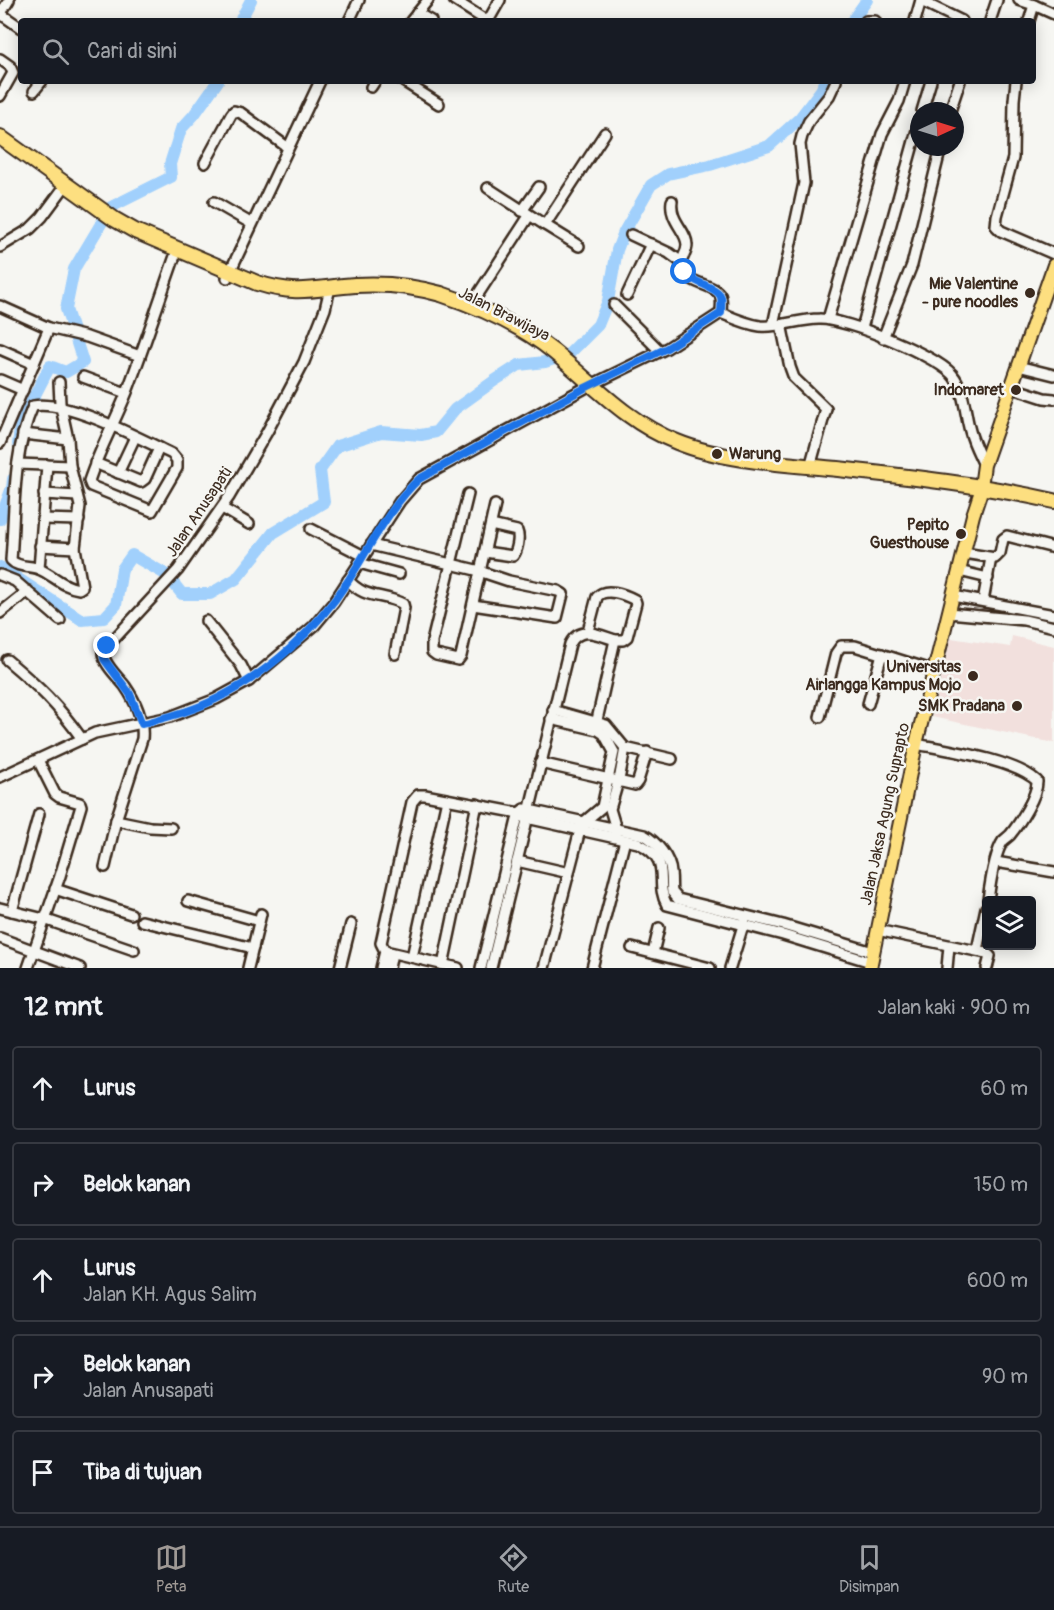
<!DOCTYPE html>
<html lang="id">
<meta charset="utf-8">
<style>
:root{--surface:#171b24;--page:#20242c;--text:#f1f3f6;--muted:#9ea1a6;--line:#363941;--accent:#9f9995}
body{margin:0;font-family:Pangolin,sans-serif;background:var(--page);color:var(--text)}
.controls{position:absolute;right:18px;bottom:18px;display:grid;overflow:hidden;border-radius:6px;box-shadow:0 3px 15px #0003}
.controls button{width:54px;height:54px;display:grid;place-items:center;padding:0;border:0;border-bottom:2px solid var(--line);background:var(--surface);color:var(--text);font:30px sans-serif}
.compass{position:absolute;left:910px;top:102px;width:54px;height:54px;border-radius:50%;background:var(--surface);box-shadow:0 3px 15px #0003;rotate:86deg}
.stop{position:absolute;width:18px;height:18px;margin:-14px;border:4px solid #1a73e8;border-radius:50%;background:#fff}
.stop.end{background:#1a73e8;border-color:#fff;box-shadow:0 2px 6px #0008}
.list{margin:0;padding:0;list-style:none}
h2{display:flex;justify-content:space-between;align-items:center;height:78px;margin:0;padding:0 24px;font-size:26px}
h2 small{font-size:20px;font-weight:400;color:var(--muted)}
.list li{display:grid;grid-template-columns:39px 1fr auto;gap:18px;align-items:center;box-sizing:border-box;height:84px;margin:0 12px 12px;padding:0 12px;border:2px solid var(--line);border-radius:6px}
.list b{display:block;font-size:22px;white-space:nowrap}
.list p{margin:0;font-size:20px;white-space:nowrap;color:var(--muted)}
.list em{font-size:20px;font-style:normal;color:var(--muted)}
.icon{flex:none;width:33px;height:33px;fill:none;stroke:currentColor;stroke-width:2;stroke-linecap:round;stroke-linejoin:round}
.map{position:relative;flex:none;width:1054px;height:968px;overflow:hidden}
.search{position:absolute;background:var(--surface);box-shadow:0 3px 15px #0003;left:18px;right:18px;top:18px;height:66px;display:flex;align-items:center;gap:15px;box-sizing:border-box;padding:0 21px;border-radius:6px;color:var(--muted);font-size:22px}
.sheet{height:558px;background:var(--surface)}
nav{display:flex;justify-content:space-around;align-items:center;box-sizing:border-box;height:84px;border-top:2px solid var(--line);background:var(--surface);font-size:16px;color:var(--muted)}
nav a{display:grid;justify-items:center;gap:3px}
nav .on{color:var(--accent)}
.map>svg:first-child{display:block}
.built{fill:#f2e0dd}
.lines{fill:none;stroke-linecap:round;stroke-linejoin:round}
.river{stroke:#a1d0fc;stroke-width:12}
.minor-casing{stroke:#3b2a1e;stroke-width:14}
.major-casing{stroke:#3b2a1e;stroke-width:16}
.highway-casing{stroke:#3b2a1e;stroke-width:18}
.minor{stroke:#f6f6f2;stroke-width:9}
.major{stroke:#fddf80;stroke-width:12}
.highway{stroke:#fddf80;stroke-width:14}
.route{stroke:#1a73e8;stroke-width:8}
.poi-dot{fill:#3b2a1e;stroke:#f6f6f2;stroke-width:2}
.labels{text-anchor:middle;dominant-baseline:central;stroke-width:5;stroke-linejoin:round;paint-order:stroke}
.poi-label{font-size:16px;font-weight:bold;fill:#3b2a1e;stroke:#f6f6f2;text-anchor:end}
.street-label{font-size:16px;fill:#3b2a1e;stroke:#f6f6f2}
</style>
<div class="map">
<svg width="1054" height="968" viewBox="0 0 1054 968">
<rect width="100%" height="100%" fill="#f6f6f2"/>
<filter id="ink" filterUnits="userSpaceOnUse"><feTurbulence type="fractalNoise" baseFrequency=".0167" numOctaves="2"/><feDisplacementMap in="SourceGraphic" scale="12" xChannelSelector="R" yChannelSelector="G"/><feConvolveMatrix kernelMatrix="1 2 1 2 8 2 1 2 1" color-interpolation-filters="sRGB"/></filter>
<g filter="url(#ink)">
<!-- built -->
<polygon class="built" points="1012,636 1054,646 1054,743 932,717 951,638 1010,647"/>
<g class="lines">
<!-- river -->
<g class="river">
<polyline points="240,21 251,0"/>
<polyline points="852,21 867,0"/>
<polyline points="18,444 21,422 50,366 66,372 83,362 66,309 74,269 111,207 171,177 170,164 181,129 194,115 218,81"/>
<polyline points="0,519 12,488 13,479"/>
<polyline points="0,567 82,620 104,618 116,605 122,569 132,555 167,575 182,594 210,594 236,579 273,533 324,502 320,470 337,446 381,432 421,435 436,432 455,409 494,381 519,365 545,362 569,354 598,325 608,301 617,250 624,232 651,185 668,174 710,165 769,146 800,118 822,89 824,81"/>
</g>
<!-- minor casing -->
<g class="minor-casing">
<g id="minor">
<polyline points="454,0 487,21"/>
<polyline points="1019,0 1034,5 1029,21"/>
<polyline points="921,1 962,21"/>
<polyline points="1034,5 1054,14"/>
<polyline points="417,13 431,21"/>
<polyline points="1,14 21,28"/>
<polyline points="0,15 9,0"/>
<polyline points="349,21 359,0"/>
<polyline points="411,21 428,0"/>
<polyline points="488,21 500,0"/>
<polyline points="866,21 875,21"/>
<polyline points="915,21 921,0"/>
<polyline points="990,21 997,0"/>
<polyline points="0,59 10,66 13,73 0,96"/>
<polyline points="403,81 439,104"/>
<polyline points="1016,81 1014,100 1013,158 997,216 996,226 1001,231 1054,254"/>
<polyline points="371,87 375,81"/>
<polyline points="34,91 42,81"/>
<polyline points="922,111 931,81"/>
<polyline points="950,111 960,81"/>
<polyline points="205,163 231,115 234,111 241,113 287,147"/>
<polyline points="488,188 545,225 605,133"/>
<path d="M 672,201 C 669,221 687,231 687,245 C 687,258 674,260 686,275 C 694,285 719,285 721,298 C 722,303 721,308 721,313"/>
<polyline points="214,202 252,224"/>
<polyline points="522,211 539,187"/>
<polyline points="545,225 579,246"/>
<polyline points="631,235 669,253 680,261"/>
<polyline points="0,247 30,229 42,217 62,190"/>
<polyline points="227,278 320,81"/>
<polyline points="627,295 651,244"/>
<polyline points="471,305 529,216"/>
<polyline points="614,305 660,351"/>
<polyline points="0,306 49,328 87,337 140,356"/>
<polyline points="828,319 882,134 899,101 905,81"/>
<polyline points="781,324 790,367 794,378 826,409 810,467"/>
<polyline points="773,325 804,183 800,144 802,136 809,121 829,96 836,81"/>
<polyline points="862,328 919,123"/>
<polyline points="883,338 912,265 941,147"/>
<polyline points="0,349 34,364"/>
<polyline points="1018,366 1054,375"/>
<polyline points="83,377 126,393"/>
<polyline points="0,380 23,390"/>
<path d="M 59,382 L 60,403 L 68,439 L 70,466 L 80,506 L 75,548 L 82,587 L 79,589 C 63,587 53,575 39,569 C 30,565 18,568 11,560 C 15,510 12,453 33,406 C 66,399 141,439 172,454 L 177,460 L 177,468 L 152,511 L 91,486 L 89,481 C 99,450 115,422 127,392 C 144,347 159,301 175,256"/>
<polyline points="1010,387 1044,398 1054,399"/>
<polyline points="23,434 68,439"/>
<polyline points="0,443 49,328"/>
<polyline points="95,463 141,482 145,479 159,448"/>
<polyline points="18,464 70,466"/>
<polyline points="118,473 135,437"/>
<polyline points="44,494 77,496"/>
<polyline points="468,494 432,642 432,652 436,655 458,660 461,656 495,505"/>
<polyline points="222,508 249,524"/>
<polyline points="42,519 79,520"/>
<polyline points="311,529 364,556"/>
<polyline points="371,545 476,570 509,581 558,591 563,594 557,618 473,605"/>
<polyline points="40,546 75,548"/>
<path d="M 485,552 L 513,556 C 517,551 520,538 517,531 L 491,525"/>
<polyline points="964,553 995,558 1000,553 1003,539 1007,536 1054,548"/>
<polyline points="359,563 399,574"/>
<polyline points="39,569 47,465"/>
<polyline points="959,571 988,578"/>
<polyline points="0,575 15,581 60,620"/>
<path d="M 348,580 C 365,600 383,593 403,604 L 404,608 L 395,654"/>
<polyline points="953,596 1054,615"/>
<polyline points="983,601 991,558"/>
<polyline points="0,613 28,591"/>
<polyline points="949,613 1024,620 1054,627"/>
<polyline points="206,621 241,665 249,681"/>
<path d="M 588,631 L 597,597 C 605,587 624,594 635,600 L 636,603 L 627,637 L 623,640 L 615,640 L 595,729"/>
<path d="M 7,660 C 39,687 58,705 82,739"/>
<polyline points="868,704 882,654"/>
<polyline points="553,710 606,725 625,748 620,775 610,809 616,829 615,834"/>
<polyline points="820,717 836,653 841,646 855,646 935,671"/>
<path d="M 916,744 C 947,750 1015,760 1037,781 C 1038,795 1019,824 1010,835 C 1008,837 1005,839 1003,841 C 994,854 990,885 988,900"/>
<polyline points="625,748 672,759"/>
<polyline points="540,763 635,785 638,781 647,752"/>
<path d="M 0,777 L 95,733 L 170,717 L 216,699 L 249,681 L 314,626 L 334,602 L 400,501 L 419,479 L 585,388 L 667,348 L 721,313 C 733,318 746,324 760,326 C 779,328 799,319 819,319 C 845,318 942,357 955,378 C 965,394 965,414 970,431 C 973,443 979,454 984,465"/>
<path d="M 519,813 L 524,809 L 529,810 L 644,835 C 657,842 670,858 671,873 C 672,880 671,886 672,892 L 678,899 L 783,925 L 873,952"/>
<polyline points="116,820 150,827 171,828"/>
<polyline points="517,861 569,873"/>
<polyline points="996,862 1054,872"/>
<path d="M 105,867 L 116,820 L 142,739 C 144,720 136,702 125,686 C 118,677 102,663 103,651 L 178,570 L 229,497 L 267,432 L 304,362 L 325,309 L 330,288"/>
<polyline points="55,889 131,914"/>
<polyline points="188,901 259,921"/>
<polyline points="0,908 44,919 134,950"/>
<polyline points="12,911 39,814"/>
<polyline points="142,921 253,948"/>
<polyline points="877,930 986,953 990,956 987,968"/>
<polyline points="0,938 80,968"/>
<polyline points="632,948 710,968"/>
<polyline points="977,950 986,908"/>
<polyline points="653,953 659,928"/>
<polyline points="412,957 447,799"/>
<polyline points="443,965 477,804"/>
<polyline points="28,968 60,876 81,806 80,803 59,797 55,794 38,760"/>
<polyline points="248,968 261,914"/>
<polyline points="340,968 351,924"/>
<polyline points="381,968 385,951"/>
<polyline points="389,968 392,953"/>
<path d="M 458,968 L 385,951 L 381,943 L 412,802 L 418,795 L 425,795 L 519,813 L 518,816 L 638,843 C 675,861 653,881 667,905 L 783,935 L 871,962"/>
<polyline points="481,968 518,816"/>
<path d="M 491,968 L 570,644 C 580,625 599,635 615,640"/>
<polyline points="544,968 580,830 584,822 602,807 614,752 604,734 598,730 551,719"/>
<polyline points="592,968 625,840"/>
<polyline points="730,968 745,919"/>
<polyline points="947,968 949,946"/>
</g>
</g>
<!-- major casing -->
<g class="major-casing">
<polyline id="major" points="870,968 916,744 973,515 980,494 984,465 1054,265"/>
</g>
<!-- highway casing -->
<g class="highway-casing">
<path id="highway" d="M 0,137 L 114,219 L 135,231 L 257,283 C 298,296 315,288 355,285 C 384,283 413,286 441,294 C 480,307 521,325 554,352 C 593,384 628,423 677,442 C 723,461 789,464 838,469 C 911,477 983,485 1054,501"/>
</g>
<!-- minor -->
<use href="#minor" class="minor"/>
<!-- major -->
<use href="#major" class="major"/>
<!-- highway -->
<use href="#highway" class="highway"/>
</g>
</g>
<g class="lines" filter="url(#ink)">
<!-- route -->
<path class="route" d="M 107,646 L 103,651 L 104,659 L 130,694 L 142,724 C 167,717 193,711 216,699 C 269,673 316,630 348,581 C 367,551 393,502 419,479 L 585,388 L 667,348 L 721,313 C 721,308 722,301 721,297 C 718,287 692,283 684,272"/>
</g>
<!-- markers -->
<g class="poi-dot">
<circle cx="1030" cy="293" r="6"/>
<circle cx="1016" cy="390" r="6"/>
<circle cx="717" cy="454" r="6"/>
<circle cx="961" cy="534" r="6"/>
<circle cx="973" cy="676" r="6"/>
<circle cx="1017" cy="706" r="6"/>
</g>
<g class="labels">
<!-- poi labels -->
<g class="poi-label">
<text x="1018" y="284">Mie Valentine<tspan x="1018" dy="18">- pure noodles</tspan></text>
<text x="1004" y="390">Indomaret</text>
<text x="729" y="454" text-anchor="start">Warung</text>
<text x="949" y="525">Pepito<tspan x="949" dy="18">Guesthouse</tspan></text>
<text x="961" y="667">Universitas<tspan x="961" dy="18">Airlangga Kampus Mojo</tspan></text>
<text x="1005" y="706">SMK Pradana</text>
</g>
<!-- street labels -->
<g class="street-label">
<text transform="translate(504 314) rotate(27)">Jalan Brawijaya</text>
<text transform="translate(199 512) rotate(-56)">Jalan Anusapati</text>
<text transform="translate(885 814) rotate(-78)">Jalan Jaksa Agung Suprapto</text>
</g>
</g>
</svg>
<div class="controls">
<button><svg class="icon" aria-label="layers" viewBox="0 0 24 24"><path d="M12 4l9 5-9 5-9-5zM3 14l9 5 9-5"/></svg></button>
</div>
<svg class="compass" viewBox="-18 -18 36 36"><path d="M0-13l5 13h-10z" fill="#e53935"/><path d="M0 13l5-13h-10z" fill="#9ea1a6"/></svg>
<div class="stop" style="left:684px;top:272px"></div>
<div class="stop end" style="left:107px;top:646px"></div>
<div class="search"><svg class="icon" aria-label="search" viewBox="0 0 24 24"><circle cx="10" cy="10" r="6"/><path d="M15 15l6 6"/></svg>Cari di sini</div>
</div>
<section class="sheet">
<h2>12 mnt<small>Jalan kaki · 900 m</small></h2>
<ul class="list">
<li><svg class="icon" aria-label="ahead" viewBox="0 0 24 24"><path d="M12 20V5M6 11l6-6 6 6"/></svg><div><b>Lurus</b></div><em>60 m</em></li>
<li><svg class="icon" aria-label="right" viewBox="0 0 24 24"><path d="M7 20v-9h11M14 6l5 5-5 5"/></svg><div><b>Belok kanan</b></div><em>150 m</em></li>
<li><svg class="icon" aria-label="ahead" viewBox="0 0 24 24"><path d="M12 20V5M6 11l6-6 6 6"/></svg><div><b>Lurus</b><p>Jalan KH. Agus Salim</p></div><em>600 m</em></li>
<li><svg class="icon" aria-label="right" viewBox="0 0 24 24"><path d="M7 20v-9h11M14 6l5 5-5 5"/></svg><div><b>Belok kanan</b><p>Jalan Anusapati</p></div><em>90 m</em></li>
<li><svg class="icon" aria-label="arrive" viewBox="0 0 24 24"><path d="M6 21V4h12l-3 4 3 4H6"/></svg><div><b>Tiba di tujuan</b></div></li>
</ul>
</section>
<nav>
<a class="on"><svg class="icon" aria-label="map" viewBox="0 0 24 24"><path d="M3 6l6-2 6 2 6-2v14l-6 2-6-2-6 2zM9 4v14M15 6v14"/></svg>Peta</a>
<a><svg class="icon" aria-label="directions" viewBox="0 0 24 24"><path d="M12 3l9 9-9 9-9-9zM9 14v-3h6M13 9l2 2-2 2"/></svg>Rute</a>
<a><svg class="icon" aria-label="saved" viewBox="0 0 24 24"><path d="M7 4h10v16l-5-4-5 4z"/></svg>Disimpan</a>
</nav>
